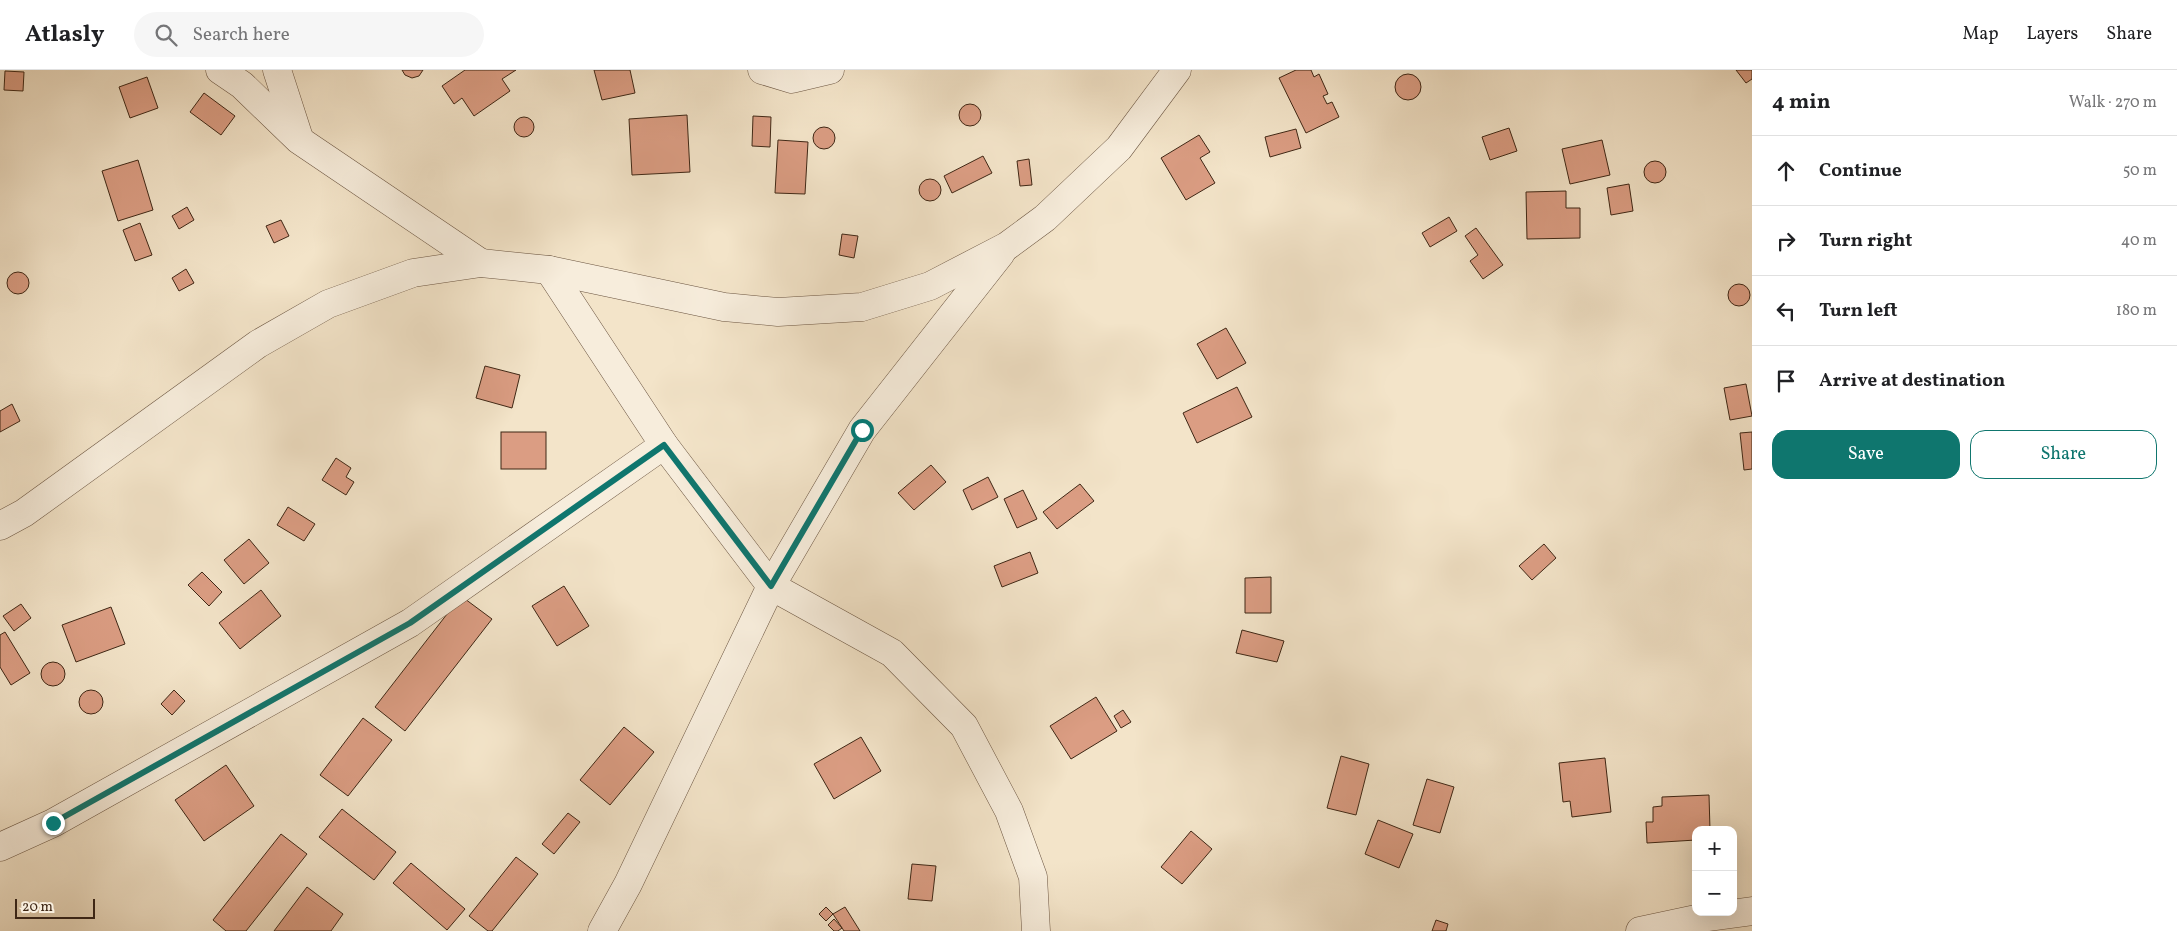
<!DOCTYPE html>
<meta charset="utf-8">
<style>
:root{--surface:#fff;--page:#f6f6f6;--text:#202124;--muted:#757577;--line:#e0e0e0;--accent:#0f766e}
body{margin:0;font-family:Vollkorn,serif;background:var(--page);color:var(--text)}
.controls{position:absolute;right:15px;bottom:15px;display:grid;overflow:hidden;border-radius:10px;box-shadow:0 5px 20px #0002}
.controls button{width:45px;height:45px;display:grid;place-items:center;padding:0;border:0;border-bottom:1px solid var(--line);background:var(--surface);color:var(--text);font:25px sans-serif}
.scale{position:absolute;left:15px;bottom:12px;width:80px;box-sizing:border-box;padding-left:5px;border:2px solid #3f2715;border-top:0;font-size:14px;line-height:18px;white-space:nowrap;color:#3f2715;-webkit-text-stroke:4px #f7eddc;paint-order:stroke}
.stop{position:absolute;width:15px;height:15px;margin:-11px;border:4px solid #0f766e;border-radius:50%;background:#fff}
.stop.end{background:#0f766e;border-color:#fff;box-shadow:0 1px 5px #0008}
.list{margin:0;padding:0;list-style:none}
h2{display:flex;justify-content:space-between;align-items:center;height:65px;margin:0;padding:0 20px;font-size:21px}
h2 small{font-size:16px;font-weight:400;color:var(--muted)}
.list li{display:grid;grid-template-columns:32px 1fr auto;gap:15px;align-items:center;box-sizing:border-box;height:70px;padding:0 20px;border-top:1px solid var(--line)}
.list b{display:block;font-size:19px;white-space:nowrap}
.list em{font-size:16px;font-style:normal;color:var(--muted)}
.actions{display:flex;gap:10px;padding:15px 20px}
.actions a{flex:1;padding:11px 0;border:1px solid var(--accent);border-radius:15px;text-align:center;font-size:18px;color:var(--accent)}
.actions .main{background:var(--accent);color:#fff}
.icon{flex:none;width:28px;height:28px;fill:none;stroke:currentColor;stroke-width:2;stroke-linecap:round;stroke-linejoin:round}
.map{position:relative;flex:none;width:1752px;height:861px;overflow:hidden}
header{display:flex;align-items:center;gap:30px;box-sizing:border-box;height:70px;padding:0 25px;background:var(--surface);border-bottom:1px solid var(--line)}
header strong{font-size:24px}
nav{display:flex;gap:28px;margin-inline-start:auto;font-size:18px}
.search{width:350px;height:45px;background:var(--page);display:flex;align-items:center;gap:12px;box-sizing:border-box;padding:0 18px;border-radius:28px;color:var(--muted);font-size:19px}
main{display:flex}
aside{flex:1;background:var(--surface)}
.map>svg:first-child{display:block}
.building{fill:#db9d83;stroke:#3f2715}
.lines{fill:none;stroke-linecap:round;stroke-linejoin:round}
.minor-casing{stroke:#6c5642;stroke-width:29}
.minor{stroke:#f7eddc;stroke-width:28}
.route{stroke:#0f766e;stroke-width:6}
</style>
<header>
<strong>Atlasly</strong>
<div class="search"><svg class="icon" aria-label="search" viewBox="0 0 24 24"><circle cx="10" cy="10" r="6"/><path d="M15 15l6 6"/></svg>Search here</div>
<nav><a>Map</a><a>Layers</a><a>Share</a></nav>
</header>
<main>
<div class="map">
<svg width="1752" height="861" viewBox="0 0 1752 861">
<rect width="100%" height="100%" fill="#f3e4c9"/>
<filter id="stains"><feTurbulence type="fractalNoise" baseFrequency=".004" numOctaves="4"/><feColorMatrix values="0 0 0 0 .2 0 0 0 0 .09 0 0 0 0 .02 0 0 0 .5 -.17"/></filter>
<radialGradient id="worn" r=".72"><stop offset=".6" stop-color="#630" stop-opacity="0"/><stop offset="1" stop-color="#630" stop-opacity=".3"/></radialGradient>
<!-- building -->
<g class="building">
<polygon points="402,0 423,0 419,6 412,8 405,5"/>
<polygon points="465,0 516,0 502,9 510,21 474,46 462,28 454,34 442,16"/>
<polygon points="594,0 630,0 635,23 602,30"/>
<polygon points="1296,0 1311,0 1314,7 1319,4 1328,24 1323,26 1327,34 1332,32 1339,47 1306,63 1279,8"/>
<polygon points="1736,0 1752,0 1752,9 1746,13"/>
<polygon points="5,1 24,2 23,21 4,20"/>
<circle cx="1408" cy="17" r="13"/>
<polygon points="147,7 158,38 130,48 119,17"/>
<polygon points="204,23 235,46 221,65 190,42"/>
<circle cx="970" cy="45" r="11"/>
<polygon points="687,45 690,102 632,105 629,49"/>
<polygon points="753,46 771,47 770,77 752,76"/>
<circle cx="524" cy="57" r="10"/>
<circle cx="824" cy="68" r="11"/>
<polygon points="1509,58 1517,81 1490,90 1482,67"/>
<polygon points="1296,59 1301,78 1270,87 1265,67"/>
<polygon points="1199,65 1210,82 1200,88 1215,113 1186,130 1161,88"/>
<polygon points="778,70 808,72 805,124 775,123"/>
<polygon points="1602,70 1610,105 1570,114 1562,79"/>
<polygon points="983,86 992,103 952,123 944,106"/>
<polygon points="1029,89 1032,115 1020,116 1017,91"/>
<polygon points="138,90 153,140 118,151 102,101"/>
<circle cx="1655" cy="102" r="11"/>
<circle cx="930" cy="120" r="11"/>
<polygon points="1629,114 1633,141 1611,145 1607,118"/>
<polygon points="1566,121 1566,138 1580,138 1580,168 1527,169 1526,122"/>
<polygon points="187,137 194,150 179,159 172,146"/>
<polygon points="1449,147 1457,161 1430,177 1422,163"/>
<polygon points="281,150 289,166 274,173 266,156"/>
<polygon points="140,153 152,185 135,191 123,160"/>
<polygon points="1476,158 1503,195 1483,209 1470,191 1478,185 1465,166"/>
<polygon points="842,164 858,166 854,188 839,185"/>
<polygon points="186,199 194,213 179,221 172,208"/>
<circle cx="18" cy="213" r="11"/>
<circle cx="1739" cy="225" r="11"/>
<polygon points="1226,258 1246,293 1217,309 1197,274"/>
<polygon points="485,296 520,305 512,338 476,328"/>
<polygon points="1746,314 1752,346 1730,350 1724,318"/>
<polygon points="1237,317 1252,347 1197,373 1183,343"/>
<polygon points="12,334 20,351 0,362 0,341"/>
<rect x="501" y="362" width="45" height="37"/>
<polygon points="1752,362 1752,399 1744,400 1740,363"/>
<polygon points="336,388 351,398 346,407 354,412 346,425 322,410"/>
<polygon points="931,395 946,412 914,440 898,423"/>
<polygon points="988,407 998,427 972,440 963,420"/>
<polygon points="1080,414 1094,431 1057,459 1043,442"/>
<polygon points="1023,420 1037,449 1017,458 1004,429"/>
<polygon points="288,437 315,454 304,471 277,455"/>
<polygon points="249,469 269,493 244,514 224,490"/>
<polygon points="1544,474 1556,488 1532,510 1519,496"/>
<polygon points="1030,482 1038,503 1002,517 994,496"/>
<polygon points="202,502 222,522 209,536 188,515"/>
<polygon points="1271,507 1271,543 1245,543 1245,508"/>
<polygon points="564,516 589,556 557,576 532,536"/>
<polygon points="261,520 281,546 240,579 219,553"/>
<polygon points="461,526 492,549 405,661 375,637"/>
<polygon points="21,534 31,548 14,561 3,546"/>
<polygon points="111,537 125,574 76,592 62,555"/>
<polygon points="1242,560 1284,571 1277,592 1236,583"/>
<polygon points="5,562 30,603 11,615 0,597 0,565"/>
<circle cx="53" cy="604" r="12"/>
<polygon points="174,620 185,631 172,645 161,634"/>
<circle cx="91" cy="632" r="12"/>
<polygon points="1096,627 1117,661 1071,689 1050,656"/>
<polygon points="1123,640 1131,652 1121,658 1114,646"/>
<polygon points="363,648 392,670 348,726 320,705"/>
<polygon points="624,657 654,682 610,735 580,710"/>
<polygon points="861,667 881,701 834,729 814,694"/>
<polygon points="1341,686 1369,694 1356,745 1327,738"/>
<polygon points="1605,688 1611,742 1572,747 1570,731 1563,732 1559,693"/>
<polygon points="226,695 254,736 204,771 175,730"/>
<polygon points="1427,709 1454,717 1440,763 1413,755"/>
<polygon points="1709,725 1710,760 1696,760 1696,770 1647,773 1646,752 1653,752 1653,737 1662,736 1662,727"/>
<polygon points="342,739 396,782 374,810 319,767"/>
<polygon points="568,743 580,752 554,784 542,774"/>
<polygon points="1378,750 1413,764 1399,798 1365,784"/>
<polygon points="1191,761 1212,779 1182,814 1161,797"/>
<polygon points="281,764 307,784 246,861 226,861 213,850"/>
<polygon points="516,787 538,804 492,861 488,861 469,846"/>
<polygon points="411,793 465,839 447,860 393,813"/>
<polygon points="912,794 936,796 932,831 908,829"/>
<polygon points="307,817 343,844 331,861 274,861"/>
<polygon points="826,837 833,844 826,851 819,844"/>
<polygon points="845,837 860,861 844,861 833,844"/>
<polygon points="834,849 842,858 838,861 834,861 828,855"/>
<polygon points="1436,850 1448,854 1446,861 1432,861"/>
</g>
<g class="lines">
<!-- minor casing -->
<g class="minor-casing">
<g id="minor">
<polyline points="220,0 242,15 299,70 481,193"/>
<polyline points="277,0 299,68"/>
<polyline points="762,0 792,9 830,0"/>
<polyline points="549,200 664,375 771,516 892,583 964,656 1009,741 1033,807 1036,861"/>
<polyline points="0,456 24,443 258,274 328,234 413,203 481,193 549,200 724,237 778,242 862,237 930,216 1007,176 1045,148 1119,78 1177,0"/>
<polyline points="0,777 53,753 410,553 664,375"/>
<polyline points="602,861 628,814 771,516 862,360 1001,183"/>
<polyline points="1640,861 1701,848 1752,841"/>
</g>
</g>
<!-- minor -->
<use href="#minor" class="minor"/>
</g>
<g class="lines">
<!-- route -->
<polyline class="route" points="53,753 410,553 664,375 771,516 862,360"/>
</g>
<rect width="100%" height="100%" filter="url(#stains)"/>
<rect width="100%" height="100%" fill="url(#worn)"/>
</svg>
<div class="controls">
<button>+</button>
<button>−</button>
</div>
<div class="scale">20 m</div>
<div class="stop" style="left:862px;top:360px"></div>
<div class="stop end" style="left:53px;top:753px"></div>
</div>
<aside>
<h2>4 min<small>Walk · 270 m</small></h2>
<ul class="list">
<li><svg class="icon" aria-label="ahead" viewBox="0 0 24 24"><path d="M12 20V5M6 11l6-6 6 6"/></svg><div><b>Continue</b></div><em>50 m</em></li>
<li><svg class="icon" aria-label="right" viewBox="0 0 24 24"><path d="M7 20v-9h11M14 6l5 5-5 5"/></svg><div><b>Turn right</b></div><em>40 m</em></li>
<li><svg class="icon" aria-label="left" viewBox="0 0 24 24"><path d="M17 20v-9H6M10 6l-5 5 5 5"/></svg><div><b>Turn left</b></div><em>180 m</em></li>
<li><svg class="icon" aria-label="arrive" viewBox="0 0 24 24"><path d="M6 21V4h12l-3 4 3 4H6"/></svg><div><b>Arrive at destination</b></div></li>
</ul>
<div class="actions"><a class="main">Save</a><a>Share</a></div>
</aside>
</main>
